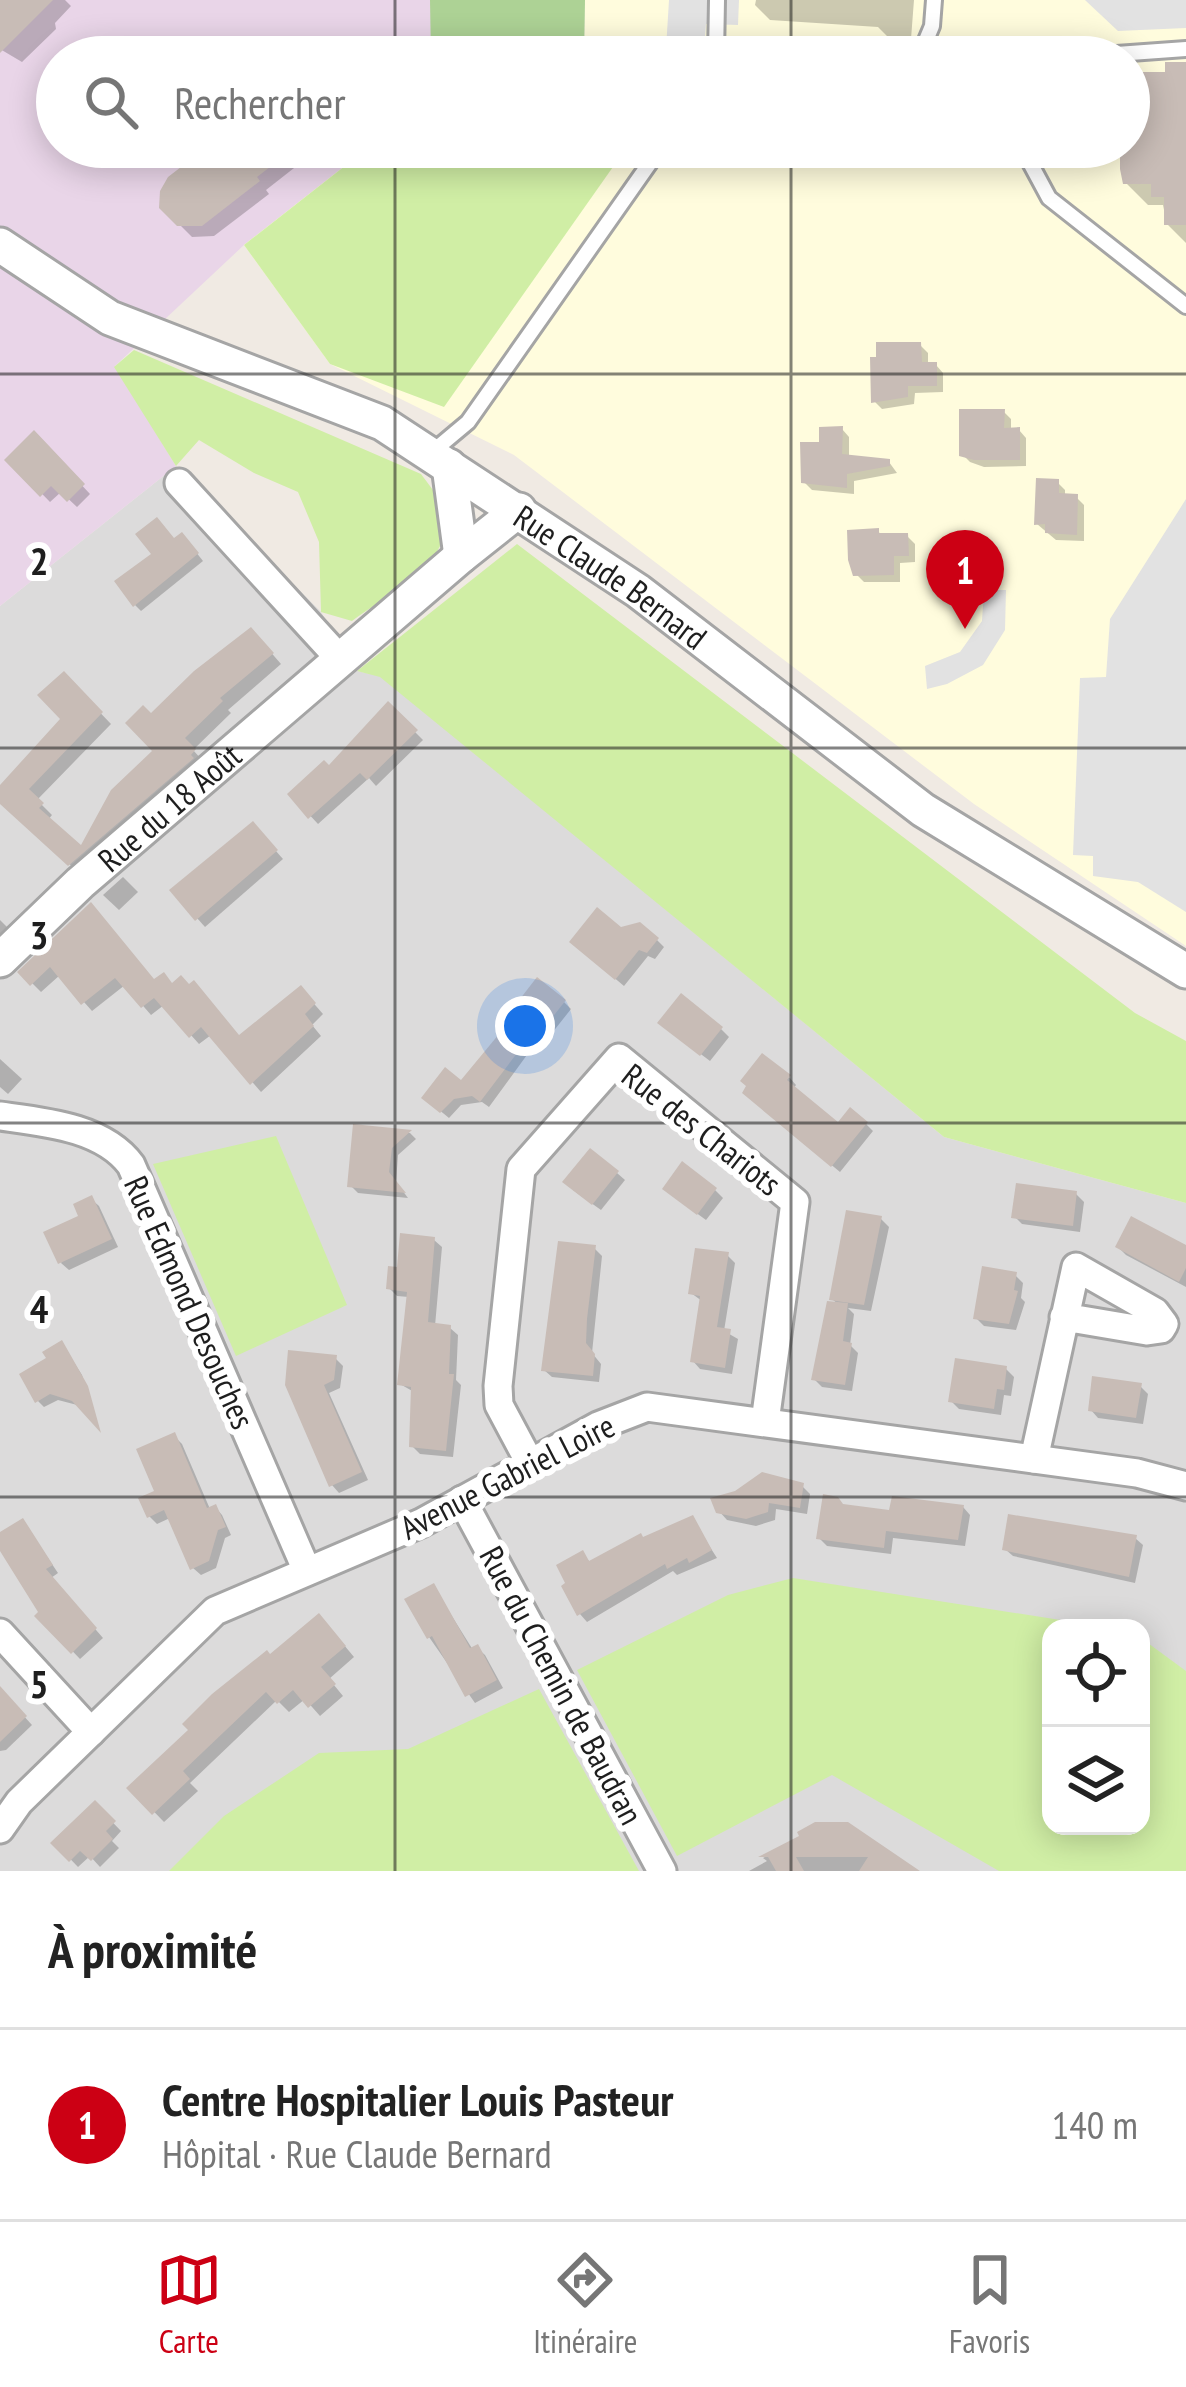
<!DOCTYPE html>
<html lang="fr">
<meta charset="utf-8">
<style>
:root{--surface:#fff;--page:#f6f6f6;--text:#222;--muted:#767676;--line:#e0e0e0;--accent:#cc0014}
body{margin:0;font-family:"PT Sans Narrow",sans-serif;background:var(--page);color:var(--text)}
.controls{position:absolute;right:36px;bottom:36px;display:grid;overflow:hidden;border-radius:24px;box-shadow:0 6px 30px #0003}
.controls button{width:108px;height:108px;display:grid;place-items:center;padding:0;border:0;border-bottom:3px solid var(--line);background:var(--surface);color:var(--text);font:60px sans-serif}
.you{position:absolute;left:525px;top:1026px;width:42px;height:42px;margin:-30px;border:9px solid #fff;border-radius:50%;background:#1a73e8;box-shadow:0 0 0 18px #1a73e833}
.badge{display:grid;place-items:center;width:78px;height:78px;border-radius:50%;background:var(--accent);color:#fff;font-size:39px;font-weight:700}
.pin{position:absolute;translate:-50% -99px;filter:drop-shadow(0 3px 6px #0008)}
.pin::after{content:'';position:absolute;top:63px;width:42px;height:36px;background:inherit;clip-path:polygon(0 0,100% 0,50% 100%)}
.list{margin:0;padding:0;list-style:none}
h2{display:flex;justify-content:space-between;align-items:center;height:156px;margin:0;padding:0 48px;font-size:51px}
h2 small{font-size:39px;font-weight:400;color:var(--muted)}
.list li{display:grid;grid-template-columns:78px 1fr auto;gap:36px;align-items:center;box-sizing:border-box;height:192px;padding:0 48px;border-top:3px solid var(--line)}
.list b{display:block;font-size:45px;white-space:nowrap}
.list p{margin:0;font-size:39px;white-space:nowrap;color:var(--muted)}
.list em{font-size:39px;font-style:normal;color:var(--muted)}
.icon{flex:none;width:66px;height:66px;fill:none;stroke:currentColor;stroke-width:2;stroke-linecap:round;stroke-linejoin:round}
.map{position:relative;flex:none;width:1186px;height:1871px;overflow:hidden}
.search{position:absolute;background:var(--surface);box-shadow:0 6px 30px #0003;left:36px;right:36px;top:36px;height:132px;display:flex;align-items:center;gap:30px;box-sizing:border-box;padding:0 42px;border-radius:66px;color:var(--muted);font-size:45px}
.sheet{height:348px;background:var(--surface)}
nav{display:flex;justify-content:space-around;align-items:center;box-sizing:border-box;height:168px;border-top:3px solid var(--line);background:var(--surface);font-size:33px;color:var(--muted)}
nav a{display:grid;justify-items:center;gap:6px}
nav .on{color:var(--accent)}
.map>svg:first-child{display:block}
.residential{fill:#dcdbdb;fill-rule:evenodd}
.industrial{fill:#e9d5e8}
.education{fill:#fffcdd}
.grass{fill:#d0eea5}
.forest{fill:#add295}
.parking{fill:#e2e2e2}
.shadow{fill:#0003}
.building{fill:#c8bcb6}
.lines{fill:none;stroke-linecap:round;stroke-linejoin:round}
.service-casing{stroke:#a5a5a5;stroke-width:20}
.minor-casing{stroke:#a5a5a5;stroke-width:33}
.tertiary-casing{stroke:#a5a5a5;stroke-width:39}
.service{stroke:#fff;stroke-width:14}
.minor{stroke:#fff;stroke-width:27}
.tertiary{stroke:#fff;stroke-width:33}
.grid{fill:none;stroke:#1e1e1e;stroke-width:3;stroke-opacity:0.55}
.labels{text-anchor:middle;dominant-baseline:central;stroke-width:12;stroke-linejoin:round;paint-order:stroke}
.street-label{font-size:33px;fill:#1e1e1e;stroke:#fff}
.grid-label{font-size:39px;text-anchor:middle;font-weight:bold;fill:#1e1e1e;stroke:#fff;stroke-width:12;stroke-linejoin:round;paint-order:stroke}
</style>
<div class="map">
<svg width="1186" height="1871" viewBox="0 0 1186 1871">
<rect width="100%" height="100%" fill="#f0eae3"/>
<!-- residential -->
<path class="residential" d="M 176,466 L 321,612 L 357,671 L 380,676 L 944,1137 L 1186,1203 L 1186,1871 L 0,1871 L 0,606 ZM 1051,1628 L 1141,1628 L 1141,1826 L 1051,1826 Z"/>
<!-- industrial -->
<polygon class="industrial" points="0,0 432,0 431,57 57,57 57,147 369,147 244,245 115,366 176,466 0,606"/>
<!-- education -->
<polygon class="education" points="585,0 1186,0 1186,946 974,804 514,455 330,364 244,245 369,147 1129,147 1129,57 584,57"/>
<!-- grass -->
<g class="grass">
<polygon points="369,147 627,147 444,407 330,364 244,245"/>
<path d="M 134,350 L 421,474 C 428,484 439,496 443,507 C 462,559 385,596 352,621 L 321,612 L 319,542 L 298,492 L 254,473 L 199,440 L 176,466 L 114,367 Z"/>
<polygon points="517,544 1135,1013 1186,1041 1186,1203 944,1137 380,677 357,671"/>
<polygon points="276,1136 347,1305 236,1356 153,1164"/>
<polygon points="793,1578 1111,1628 1051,1628 1051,1826 1141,1826 1141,1638 1186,1671 1186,1871 999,1871 832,1775 677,1856 577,1670 728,1595"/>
<polygon points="539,1689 639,1871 169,1871 224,1816 319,1753 408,1749"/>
</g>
<!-- forest -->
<polygon class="forest" points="430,0 585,0 584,57 431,57"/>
<!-- parking -->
<g class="parking">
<polygon points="669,0 739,0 738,25 706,24 704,50 666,49"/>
<polygon points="1085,0 1186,0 1186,28 1118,31"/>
<polygon points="1186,499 1186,912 1138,882 1093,876 1093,856 1073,855 1080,678 1106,677 1110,619"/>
<polygon points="984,590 1006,590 1005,630 983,665 947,684 927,689 925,666 960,652 982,621"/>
</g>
<!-- shadow -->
<g class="shadow">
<polygon points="0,0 65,0 71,6 55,23 56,29 22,62 0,49"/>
<polygon points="756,0 914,0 911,39 888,37 878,27 770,20 755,5"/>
<polygon points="284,44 296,57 266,57"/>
<polygon points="1186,65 1186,243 1167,224 1163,205 1148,205 1126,183 1125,147 1129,147 1129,88"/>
<polygon points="212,147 331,147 307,164 303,161 266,190 269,194 214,236 192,237 162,207"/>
<polygon points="920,345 928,353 928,365 936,365 943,373 943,392 915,393 914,404 882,409 874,401 879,359"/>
<polygon points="1004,412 1011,419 1011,431 1019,430 1026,438 1026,466 984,467 970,462 962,454"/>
<polygon points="842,429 849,437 849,458 889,462 897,473 854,481 854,494 812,490 804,482 822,445"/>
<polygon points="34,434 90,494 77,507 61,492 50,502 9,460"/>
<polygon points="1057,482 1065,490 1065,496 1076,497 1084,505 1084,541 1056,540 1037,524"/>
<polygon points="878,531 882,536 907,536 915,544 915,562 900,563 900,582 864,582 856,574"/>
<polygon points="174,542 188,542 203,561 141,611 135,605"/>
<polygon points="261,641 281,664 228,710 231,713 193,750 203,761 80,874 0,800 0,790 64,719 64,675 111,724 37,800 52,815 48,820 81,850 156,751"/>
<polygon points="388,705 423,740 376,786 369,778 318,824 291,795 329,769"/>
<polygon points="253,825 283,859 205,927 173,891"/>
<polygon points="123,877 138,892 119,910 103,895"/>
<polygon points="90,906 155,983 239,1039 309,998 323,1014 312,1025 321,1036 261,1092 211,1035 199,1044 164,1005 151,1015 125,985 92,1011 60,975 41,992 22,973"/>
<polygon points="0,920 14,934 0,948"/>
<polygon points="657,940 664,947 655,959 648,956 624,986 580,949"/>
<polygon points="564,1002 571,1009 537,1052 532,1048 489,1107 482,1102 461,1105 449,1118 432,1104"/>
<polygon points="721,1029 729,1037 710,1061 669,1030"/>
<polygon points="0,1059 22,1079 8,1094 0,1087"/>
<polygon points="789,1077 796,1085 793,1089 838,1126 866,1124 873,1131 840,1172 754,1101"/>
<polygon points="355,1127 410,1133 416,1139 398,1155 396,1182 408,1198 358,1193 350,1185"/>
<polygon points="617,1173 625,1180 601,1210 573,1190"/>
<polygon points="715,1190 723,1198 706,1220 673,1196"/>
<polygon points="1076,1194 1084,1202 1080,1232 1022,1224 1014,1216"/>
<polygon points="91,1199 99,1206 118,1247 69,1270 61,1263"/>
<polygon points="881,1219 889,1227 871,1311 848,1308 854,1314 850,1345 858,1353 852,1391 822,1387 814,1379 839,1305 832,1299"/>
<polygon points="434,1240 442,1247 435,1326 450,1328 458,1335 456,1380 461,1385 453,1457 420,1454 412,1446 414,1392 400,1384 409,1297 397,1296 389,1288 399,1270"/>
<polygon points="1118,1247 1186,1248 1186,1287 1126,1255"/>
<polygon points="594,1248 602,1256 592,1353 601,1364 599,1382 552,1377 544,1370"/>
<polygon points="727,1255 735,1263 724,1331 738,1339 732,1374 700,1369 693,1361 702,1301 691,1293"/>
<polygon points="1015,1275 1023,1283 1021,1298 1025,1302 1016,1330 984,1326 976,1318"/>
<polygon points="62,1344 82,1375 94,1422 81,1406 58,1400 44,1407 38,1401 50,1359"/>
<polygon points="335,1358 343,1366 340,1388 329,1393 368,1480 339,1493 332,1485 288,1385"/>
<polygon points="1006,1369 1014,1377 1011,1396 1004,1395 1001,1415 959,1409 951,1401"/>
<polygon points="1140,1386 1148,1394 1143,1424 1098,1418 1091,1410"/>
<polygon points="174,1436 182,1444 210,1509 215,1507 222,1515 231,1535 225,1538 216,1568 201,1575 193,1568 170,1518 157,1524 149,1516"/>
<polygon points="802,1486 810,1494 807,1514 776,1509 775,1520 756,1526 727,1520 719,1511"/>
<polygon points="844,1507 892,1514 963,1507 970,1515 965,1546 893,1538 891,1554 827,1546 819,1538"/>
<polygon points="692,1519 717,1558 677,1575 673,1571 587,1622 580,1614 582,1554 591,1563"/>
<polygon points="23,1521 58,1573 51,1578 103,1638 80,1659 39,1616 42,1613 0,1547 0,1536"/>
<polygon points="1135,1538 1143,1545 1135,1583 1013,1556 1005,1549"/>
<polygon points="433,1586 473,1650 477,1648 485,1655 503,1688 475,1703 429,1637"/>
<polygon points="329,1627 354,1657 329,1679 343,1696 320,1716 305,1699 289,1712 277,1700 190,1783 198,1791 164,1822 131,1788 270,1657"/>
<polygon points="0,1702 11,1702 32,1725 6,1750 0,1751"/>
<polygon points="95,1804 121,1831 112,1841 119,1848 100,1867 90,1856 78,1867 55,1843"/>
<polygon points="801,1833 907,1871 749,1871 767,1861 763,1858 803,1837"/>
</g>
<!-- building -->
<g class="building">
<polygon points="0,0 53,0 0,53"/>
<polygon points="1165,62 1186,62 1186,225 1164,225 1164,197 1151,197 1151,184 1123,184 1120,169 1120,147 1129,147 1129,85 1133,85 1134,72 1165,72"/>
<polygon points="207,147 296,147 257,177 260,181 202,226 177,226 159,208 160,191 168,177"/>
<polygon points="876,342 921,342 922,362 937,362 937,386 908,386 908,397 871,403 870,357 876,357"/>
<polygon points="959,409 1005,409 1004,428 1020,427 1020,460 974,460 959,456"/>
<polygon points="843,426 842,454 890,459 890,466 847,474 847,488 801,483 800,442 819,442 819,427"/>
<polygon points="34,430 85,484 67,502 51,486 40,497 4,460"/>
<polygon points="1036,478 1059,479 1059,493 1078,494 1077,535 1045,533 1045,524 1034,525"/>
<polygon points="157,517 174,538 182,532 199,553 133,607 114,581 151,554 135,534"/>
<polygon points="879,528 879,533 908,533 909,556 894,556 894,575 853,576 848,560 847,530"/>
<polygon points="251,627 274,653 220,698 223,701 185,738 196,749 191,755 194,758 68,866 0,804 0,785 60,719 37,695 64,671 103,712 29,789 44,803 39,808 81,845 111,790 152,751 125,723 143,705 151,713 194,671"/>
<polygon points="388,701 418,730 367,780 360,773 308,819 287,794 324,760 329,765"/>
<polygon points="253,821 278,850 195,921 169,890"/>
<polygon points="91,902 154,979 164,972 172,983 181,975 189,984 194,980 239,1035 301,985 316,1003 305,1014 314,1026 250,1085 201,1027 189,1038 154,998 141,1008 115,978 81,1005 50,967 30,986 17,972"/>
<polygon points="597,907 621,927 640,922 659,938 647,953 639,950 615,980 569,942"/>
<polygon points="537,977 566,1000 529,1047 524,1044 480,1102 472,1096 454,1099 440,1113 421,1098 445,1067 461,1080 504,1028 500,1025"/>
<polygon points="681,993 723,1027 700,1056 657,1023"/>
<polygon points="762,1053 791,1075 787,1080 838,1122 850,1107 868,1122 831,1167 742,1093 746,1086 740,1081"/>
<polygon points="353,1124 412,1130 392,1148 389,1172 406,1193 347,1187"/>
<polygon points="590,1148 619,1171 592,1205 562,1182"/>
<polygon points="682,1161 717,1188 697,1215 662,1189"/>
<polygon points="1016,1183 1077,1191 1073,1226 1011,1218"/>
<polygon points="92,1195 112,1239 58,1264 43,1232 78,1216 73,1204"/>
<polygon points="846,1210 882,1216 864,1305 829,1300"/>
<polygon points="1131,1216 1186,1245 1186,1268 1179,1282 1115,1247"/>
<polygon points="400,1233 435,1237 428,1322 451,1325 449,1374 454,1374 446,1451 409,1447 411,1387 397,1385 407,1292 386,1289 388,1266 397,1267"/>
<polygon points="558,1241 596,1245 587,1319 586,1343 595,1354 593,1376 541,1371"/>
<polygon points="695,1248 729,1252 717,1327 731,1329 725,1368 690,1362 700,1296 688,1294"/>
<polygon points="982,1266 1017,1272 1014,1290 1018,1291 1009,1324 973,1319"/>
<polygon points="827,1301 848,1303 843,1341 852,1343 845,1385 811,1380"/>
<polygon points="62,1340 88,1386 101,1433 72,1401 50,1394 35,1403 19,1374 46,1358 42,1352"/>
<polygon points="288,1350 337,1355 334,1380 324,1385 362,1472 329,1487 285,1385"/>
<polygon points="955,1358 1007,1366 1004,1390 997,1389 994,1409 948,1402"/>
<polygon points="1092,1376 1142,1383 1136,1418 1088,1411"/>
<polygon points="175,1432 207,1508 216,1504 226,1527 218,1530 209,1561 190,1570 164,1510 147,1518 138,1498 154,1491 136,1449"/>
<polygon points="762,1472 804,1483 800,1508 769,1503 768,1512 746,1519 716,1513 710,1498 735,1491"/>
<polygon points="823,1494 838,1497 843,1504 889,1510 892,1496 964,1505 958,1540 886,1531 884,1548 816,1539"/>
<polygon points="1008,1514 1137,1535 1129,1577 1002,1550"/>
<polygon points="693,1515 712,1550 689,1563 687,1558 667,1569 665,1564 577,1616 561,1586 565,1583 556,1565 583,1550 589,1561 641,1533 643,1537"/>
<polygon points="23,1518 53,1565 46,1569 97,1628 71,1654 34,1616 38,1612 0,1551 0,1532"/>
<polygon points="434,1583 470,1648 478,1644 497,1680 465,1697 432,1636 427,1639 404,1599"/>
<polygon points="319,1613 346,1646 321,1667 336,1684 308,1708 293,1690 277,1704 266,1692 183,1771 190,1779 152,1815 126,1788 188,1730 182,1724 212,1694 267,1650 270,1654"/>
<polygon points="0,1686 27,1716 0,1742"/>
<polygon points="95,1800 116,1821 106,1831 113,1839 91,1861 80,1851 69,1862 50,1843"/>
<polygon points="815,1822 848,1822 920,1871 859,1871 868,1857 796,1857 804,1871 776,1871 768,1857 758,1857 799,1836 797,1832"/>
</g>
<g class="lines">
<!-- service casing -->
<g class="service-casing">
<g id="service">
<polyline points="716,57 717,0"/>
<polyline points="919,57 932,26 934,0"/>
<polyline points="1075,57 1186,49"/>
<polyline points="1027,147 1028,159 1049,198 1186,306"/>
<polyline points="431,453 468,422 661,147"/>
</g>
</g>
<!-- minor casing -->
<g class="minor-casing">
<g id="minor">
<polyline points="179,483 340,659"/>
<path d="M 0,1116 C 44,1122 103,1127 131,1165 L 307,1571"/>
<polyline points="1034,1459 1076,1267 1155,1312 1164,1324 1161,1329 1147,1331 1064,1317"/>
<polyline points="530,1463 499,1405 498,1386 521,1169 619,1058 795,1202 765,1422"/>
<polyline points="462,1500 662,1871"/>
<polyline points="0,1633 91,1732"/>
<polyline points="0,1829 19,1802 215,1611 421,1523 598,1426 647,1407 1137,1473 1186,1486"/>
</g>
</g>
<!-- tertiary casing -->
<g class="tertiary-casing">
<g id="tertiary">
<path id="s1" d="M 0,245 L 110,318 L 382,423 L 638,591 L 923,810 L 1186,971"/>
<polyline points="449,466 461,556"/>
<path id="s2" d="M 0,960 L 80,883 L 461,556 L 519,510"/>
</g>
</g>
<!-- service -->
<use href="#service" class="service"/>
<!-- minor -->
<use href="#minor" class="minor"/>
<!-- tertiary -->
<use href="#tertiary" class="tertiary"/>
</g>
<!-- grid -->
<path class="grid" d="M 395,0 L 395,57M 791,0 L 791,57M 395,147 L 395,1871M 791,147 L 791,1871M 0,374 L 1186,374M 0,748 L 1186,748M 0,1123 L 1186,1123M 0,1497 L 1186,1497"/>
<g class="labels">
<!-- street labels -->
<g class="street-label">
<text stroke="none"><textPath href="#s1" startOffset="699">Rue Claude Bernard</textPath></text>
<text stroke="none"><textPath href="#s2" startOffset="228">Rue du 18 Août</textPath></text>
<text transform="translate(702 1129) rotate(38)">Rue des Chariots</text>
<text transform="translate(190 1302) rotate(66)">Rue Edmond Desouches</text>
<text transform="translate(507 1476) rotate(-27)">Avenue Gabriel Loire</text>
<text transform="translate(562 1685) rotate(62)">Rue du Chemin de Baudran</text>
</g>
</g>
<g class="grid-label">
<text x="39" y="575">2</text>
<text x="39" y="949">3</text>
<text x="39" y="1323">4</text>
<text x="39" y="1698">5</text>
</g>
</svg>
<div class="controls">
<button><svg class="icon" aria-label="locate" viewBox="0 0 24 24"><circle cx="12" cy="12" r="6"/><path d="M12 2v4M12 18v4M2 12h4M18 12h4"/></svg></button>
<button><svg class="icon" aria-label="layers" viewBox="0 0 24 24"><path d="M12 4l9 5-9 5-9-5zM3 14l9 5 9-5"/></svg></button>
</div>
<div class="you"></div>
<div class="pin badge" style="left:965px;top:629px">1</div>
<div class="search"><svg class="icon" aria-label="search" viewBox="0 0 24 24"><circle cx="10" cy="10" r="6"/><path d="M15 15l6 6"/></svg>Rechercher</div>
</div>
<section class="sheet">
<h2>À proximité<small></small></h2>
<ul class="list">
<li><span class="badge">1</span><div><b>Centre Hospitalier Louis Pasteur</b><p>Hôpital · Rue Claude Bernard</p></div><em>140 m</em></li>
</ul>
</section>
<nav>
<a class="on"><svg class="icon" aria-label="map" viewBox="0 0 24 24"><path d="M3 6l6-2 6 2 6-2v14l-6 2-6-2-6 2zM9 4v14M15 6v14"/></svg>Carte</a>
<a><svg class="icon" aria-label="directions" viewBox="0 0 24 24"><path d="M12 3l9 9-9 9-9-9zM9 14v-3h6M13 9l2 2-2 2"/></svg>Itinéraire</a>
<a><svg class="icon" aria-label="saved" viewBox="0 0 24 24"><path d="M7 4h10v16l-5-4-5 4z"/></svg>Favoris</a>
</nav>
